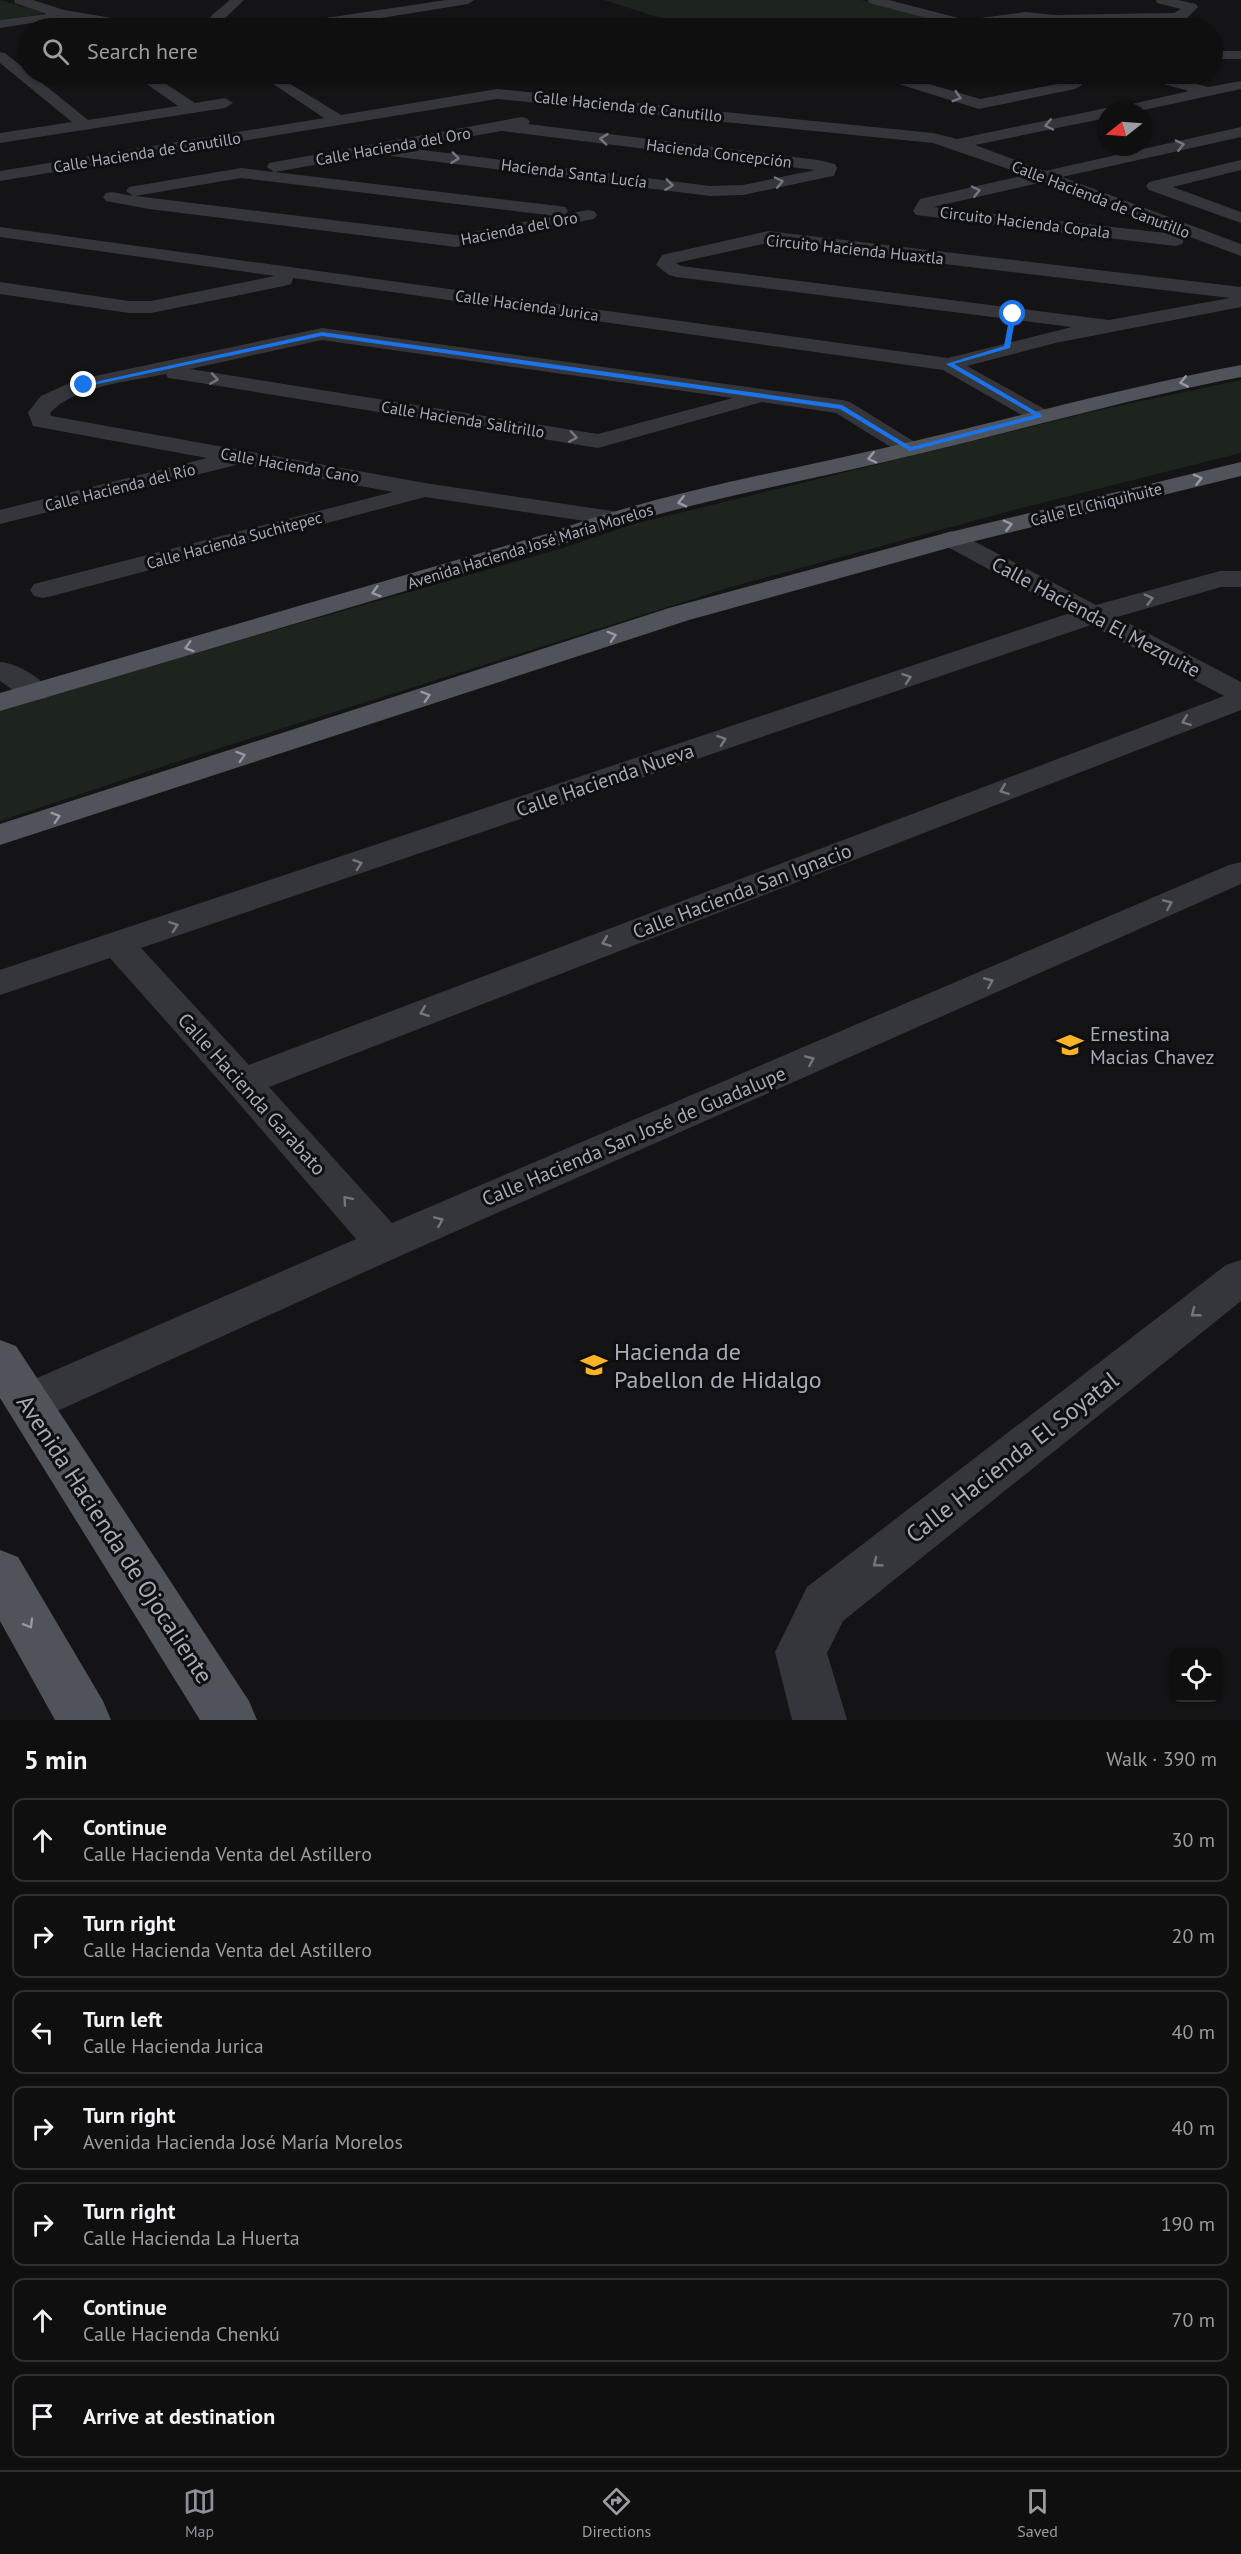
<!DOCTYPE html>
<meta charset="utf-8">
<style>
:root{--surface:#0f0f10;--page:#1d1d1e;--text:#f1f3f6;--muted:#9b9c9f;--line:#2f2f30;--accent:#8c9099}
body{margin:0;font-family:"PT Sans",sans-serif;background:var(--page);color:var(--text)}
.controls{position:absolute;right:18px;bottom:18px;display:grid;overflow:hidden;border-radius:12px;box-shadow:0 2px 4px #0004}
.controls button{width:54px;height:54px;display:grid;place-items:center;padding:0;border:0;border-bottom:2px solid var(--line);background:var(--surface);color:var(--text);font:30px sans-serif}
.compass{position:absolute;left:1097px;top:102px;width:54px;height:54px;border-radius:50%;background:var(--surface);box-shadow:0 2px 4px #0004;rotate:253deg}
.stop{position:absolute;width:18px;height:18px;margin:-14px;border:4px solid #1a73e8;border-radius:50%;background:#fff}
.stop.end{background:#1a73e8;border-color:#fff;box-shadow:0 2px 6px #0008}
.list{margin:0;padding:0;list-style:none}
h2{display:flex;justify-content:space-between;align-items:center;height:78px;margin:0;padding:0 24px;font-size:26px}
h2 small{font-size:20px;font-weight:400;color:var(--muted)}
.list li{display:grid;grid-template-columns:39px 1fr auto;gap:18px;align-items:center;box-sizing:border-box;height:84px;margin:0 12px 12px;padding:0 12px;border:2px solid var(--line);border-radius:12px}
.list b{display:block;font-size:22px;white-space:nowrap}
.list p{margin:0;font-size:20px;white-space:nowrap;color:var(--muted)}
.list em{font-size:20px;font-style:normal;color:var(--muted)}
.icon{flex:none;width:33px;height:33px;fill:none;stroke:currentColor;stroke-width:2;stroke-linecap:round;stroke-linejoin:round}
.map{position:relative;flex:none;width:1241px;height:1720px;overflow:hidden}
.search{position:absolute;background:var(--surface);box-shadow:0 2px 4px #0004;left:18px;right:18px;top:18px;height:66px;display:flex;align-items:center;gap:15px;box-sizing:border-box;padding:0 21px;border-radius:33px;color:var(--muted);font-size:22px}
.sheet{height:750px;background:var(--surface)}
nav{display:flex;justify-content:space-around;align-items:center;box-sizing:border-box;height:84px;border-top:2px solid var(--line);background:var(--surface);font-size:16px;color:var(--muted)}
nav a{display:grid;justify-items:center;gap:3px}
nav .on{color:var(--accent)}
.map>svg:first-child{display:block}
.green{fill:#1c241d}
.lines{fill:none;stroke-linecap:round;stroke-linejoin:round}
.minor{fill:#35363b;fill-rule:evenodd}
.major{fill:#51535b;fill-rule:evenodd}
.oneway{stroke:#73767f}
.oneway2{stroke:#9499a5}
.route{fill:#1a73e8}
.labels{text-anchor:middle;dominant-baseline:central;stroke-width:6;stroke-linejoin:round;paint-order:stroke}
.far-street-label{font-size:16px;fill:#a5abb7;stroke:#0f0f11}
.street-label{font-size:20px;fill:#a5abb7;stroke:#0f0f11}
.poi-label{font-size:20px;fill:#a5abb7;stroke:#0f0f11;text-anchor:start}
.near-poi-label{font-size:24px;fill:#a5abb7;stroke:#0f0f11;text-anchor:start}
.near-street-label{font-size:24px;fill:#a5abb7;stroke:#0f0f11}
</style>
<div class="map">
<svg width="1241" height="1720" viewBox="0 0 1241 1720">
<rect width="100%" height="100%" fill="#141416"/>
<!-- green -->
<g class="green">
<polygon points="0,0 42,12 42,14 0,20"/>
<polygon points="604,0 861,0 968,28 692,28"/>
<polygon points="1241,380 1241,453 1010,511 731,587 182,760 0,821 0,709 563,548 634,524 1104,409"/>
</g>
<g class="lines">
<!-- minor -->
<g class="minor">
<polygon points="14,0 33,0 64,10 118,19 218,25 319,19 446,0 474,0 468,4 369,20 298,28 130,28 63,18 0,28 0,20 47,14 15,3"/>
<polygon points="230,0 244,0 222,21 212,21 210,18 212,15"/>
<polygon points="868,0 889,0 966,20 1026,12 1053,15 1174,13 1181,9 1157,3 1156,0 1178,0 1196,4 1198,7 1187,18 1174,21 1053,23 1026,20 987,25 988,28 965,28 869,3"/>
<rect x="1212" y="51" width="29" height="8"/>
<polygon points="0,52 5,53 88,120 178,106 137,77 135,74 151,74 195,103 225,98 233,103 225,108 0,143 0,133 72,122 0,63"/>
<polygon points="258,74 274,74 341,115 497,89 933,133 957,139 1106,108 1110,109 1189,91 1138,77 1136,74 1158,74 1208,87 1241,81 1241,89 1139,111 1106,111 1106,118 975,145 1045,171 1241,127 1241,137 1062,177 1241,244 1241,256 1043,182 933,207 1175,234 1182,236 1184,240 1182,244 1175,246 916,215 913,211 920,199 1026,175 933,143 497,99 0,181 0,171 324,118"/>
<polygon points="874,74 895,74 980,99 1057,84 1034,77 1032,74 1053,74 1080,82 1082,85 1075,89 979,109 876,77"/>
<path d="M 522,117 L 528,119 L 530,122 L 528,124 L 818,160 L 835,164 L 837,168 L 834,176 L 828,177 L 743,195 L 710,196 L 375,154 L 275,172 L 559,206 L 565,207 L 568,211 L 566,214 L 588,210 L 594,211 L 597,215 L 594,219 L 588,220 L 456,247 L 149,209 L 106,201 L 103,197 L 106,193 L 112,192 L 133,196 L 126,191 L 129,187 L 241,168 L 274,172 L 267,167 L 269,163 ZM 501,131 L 502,131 L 815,170 L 743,185 L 710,186 L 407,148 ZM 241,178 L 556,216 L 456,235 L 135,196 Z"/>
<polygon points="1241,160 1241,170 1173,187 1241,212 1241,223 1149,190 1146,186 1149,182"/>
<path d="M 0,227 L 948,358 L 1072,327 L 676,277 L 669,275 L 656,265 L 662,255 L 768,231 L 1241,287 L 1241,307 L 1055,343 L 967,366 L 1048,411 L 1051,416 L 1048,421 L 1040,423 L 1032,421 L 943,370 L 293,278 L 291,284 L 284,286 L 151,313 L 129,313 L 0,294 L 0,282 L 129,301 L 151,301 L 275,276 L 0,237 ZM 768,243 L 1230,298 L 1109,320 L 681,266 L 676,263 Z"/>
<path d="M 322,328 L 842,400 L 850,402 L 918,444 L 922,449 L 918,454 L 910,456 L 902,454 L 836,413 L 762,402 L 598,448 L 176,379 L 168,378 L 166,374 C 132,381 74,386 50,413 L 51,416 L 425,483 L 612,511 L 621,513 L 624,518 L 621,523 L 612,525 L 425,497 L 52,596 L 43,598 L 34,596 L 30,590 L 34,584 L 393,492 L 240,464 L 0,524 L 0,510 L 207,458 L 33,426 L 28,412 L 41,396 L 76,380 ZM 322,340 L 733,398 L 598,434 L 190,369 Z"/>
<path d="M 951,531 L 960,534 L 1096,605 L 1220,571 L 1241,571 L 1241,587 L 1221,587 L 1117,617 L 1241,682 L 1241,710 L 269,1087 L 392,1223 L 1229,865 L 1241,862 L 1241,884 L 400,1256 L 44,1417 L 28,1422 L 12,1417 L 5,1403 L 12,1389 L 356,1239 L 229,1092 L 110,958 L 0,995 L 0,970 L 1070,613 L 942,544 L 938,539 L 942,534 ZM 1091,625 L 1224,696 L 249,1065 L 141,948 Z"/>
<path d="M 0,662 C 17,663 41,678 51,692 L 46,698 C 27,703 15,691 0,681 Z"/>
<polygon points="1241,1260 1241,1301 843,1621 827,1653 847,1720 792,1720 775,1652 807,1587 1226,1265"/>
</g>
<!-- major -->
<g class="major">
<path d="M 1241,365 L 1241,377 C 1124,400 1009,433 893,460 C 783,486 670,505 564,544 L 0,711 L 0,693 L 546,534 C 655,494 771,474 884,448 C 1003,421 1121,388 1241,365 Z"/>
<polygon points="1241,462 1241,476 959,545 689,620 0,845 0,824 669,608 942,534"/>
<polygon points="0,1340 16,1346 249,1701 257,1720 200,1720 0,1398"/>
<polygon points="0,1550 18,1557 103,1701 111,1720 55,1720 0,1621"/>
</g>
</g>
<!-- one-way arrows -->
<defs><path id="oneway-chevron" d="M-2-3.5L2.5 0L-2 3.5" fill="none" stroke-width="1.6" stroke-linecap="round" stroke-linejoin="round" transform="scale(1.5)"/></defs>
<g class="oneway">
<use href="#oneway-chevron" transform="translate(957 97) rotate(17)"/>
<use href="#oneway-chevron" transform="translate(1049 125) rotate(168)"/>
<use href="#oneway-chevron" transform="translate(604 139) rotate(-173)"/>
<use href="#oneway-chevron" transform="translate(1180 145) rotate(-13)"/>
<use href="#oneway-chevron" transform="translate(455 158) rotate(7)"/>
<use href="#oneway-chevron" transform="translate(779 182) rotate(-12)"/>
<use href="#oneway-chevron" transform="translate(669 185) rotate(7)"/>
<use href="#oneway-chevron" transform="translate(976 191) rotate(-13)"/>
<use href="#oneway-chevron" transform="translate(214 379) rotate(9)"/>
<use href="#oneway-chevron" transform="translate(573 437) rotate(9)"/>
<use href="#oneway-chevron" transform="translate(1149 599) rotate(-15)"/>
<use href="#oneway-chevron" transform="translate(907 678) rotate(-19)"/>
<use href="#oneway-chevron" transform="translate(1186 721) rotate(159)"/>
<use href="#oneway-chevron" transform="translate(722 740) rotate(-19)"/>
<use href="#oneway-chevron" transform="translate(1004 790) rotate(159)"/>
<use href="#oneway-chevron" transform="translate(358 864) rotate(-19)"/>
<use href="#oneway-chevron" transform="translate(1168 904) rotate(-23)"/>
<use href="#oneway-chevron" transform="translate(174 926) rotate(-19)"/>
<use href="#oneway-chevron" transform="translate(606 942) rotate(159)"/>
<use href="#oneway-chevron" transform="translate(989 982) rotate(-23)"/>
<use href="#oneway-chevron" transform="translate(424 1012) rotate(159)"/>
<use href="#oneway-chevron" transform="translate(810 1060) rotate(-23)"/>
<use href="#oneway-chevron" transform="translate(347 1200) rotate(-131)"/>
<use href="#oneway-chevron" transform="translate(439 1221) rotate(-23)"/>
<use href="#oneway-chevron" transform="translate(1195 1313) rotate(142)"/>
<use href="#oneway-chevron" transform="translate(877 1563) rotate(142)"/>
</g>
<g class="oneway2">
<use href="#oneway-chevron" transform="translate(1184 382) rotate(169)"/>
<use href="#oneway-chevron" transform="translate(872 458) rotate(167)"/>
<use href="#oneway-chevron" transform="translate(1198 479) rotate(-14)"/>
<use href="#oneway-chevron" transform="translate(682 502) rotate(167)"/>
<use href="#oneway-chevron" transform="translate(1008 525) rotate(-14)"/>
<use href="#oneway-chevron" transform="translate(376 592) rotate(164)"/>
<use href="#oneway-chevron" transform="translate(612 636) rotate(-18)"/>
<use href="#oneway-chevron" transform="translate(189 647) rotate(164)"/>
<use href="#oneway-chevron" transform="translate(426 696) rotate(-18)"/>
<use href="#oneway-chevron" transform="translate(241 756) rotate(-18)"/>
<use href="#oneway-chevron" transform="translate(56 817) rotate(-18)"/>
<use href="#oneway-chevron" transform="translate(29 1624) rotate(60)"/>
</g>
<!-- route -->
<polygon class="route" points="1013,312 1016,314 1010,348 954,364 1042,415 1042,417 910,451 840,409 322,336 84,387 81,385 322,332 842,405 911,447 1034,415 946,364 1004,346 1010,314"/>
<!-- icons -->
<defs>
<g id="school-bare" transform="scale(2.07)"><path d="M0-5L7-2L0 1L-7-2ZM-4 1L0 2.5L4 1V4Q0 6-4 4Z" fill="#fdb326" stroke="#0f0f11" stroke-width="2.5" paint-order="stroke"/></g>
</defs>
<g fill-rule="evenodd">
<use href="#school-bare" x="1070" y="1045"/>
<use href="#school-bare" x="594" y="1365"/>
</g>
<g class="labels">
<!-- far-street labels -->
<g class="far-street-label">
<text transform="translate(628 106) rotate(6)">Calle Hacienda de Canutillo</text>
<text transform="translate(393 146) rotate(-10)">Calle Hacienda del Oro</text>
<text transform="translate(147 152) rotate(-9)">Calle Hacienda de Canutillo</text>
<text transform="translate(719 153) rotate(7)">Hacienda Concepción</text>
<text transform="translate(574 173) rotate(7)">Hacienda Santa Lucía</text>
<text transform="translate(1101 199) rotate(21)">Calle Hacienda de Canutillo</text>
<text transform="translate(1025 222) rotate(7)">Circuito Hacienda Copala</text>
<text transform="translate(519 228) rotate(-11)">Hacienda del Oro</text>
<text transform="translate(855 249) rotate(6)">Circuito Hacienda Huaxtla</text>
<text transform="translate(527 305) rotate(8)">Calle Hacienda Jurica</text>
<text transform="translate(463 419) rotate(9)">Calle Hacienda Salitrillo</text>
<text transform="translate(290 465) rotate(10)">Calle Hacienda Cano</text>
<text transform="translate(120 487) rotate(-14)">Calle Hacienda del Río</text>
<text transform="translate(1096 504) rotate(-14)">Calle El Chiquihuite</text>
<text transform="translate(234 540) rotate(-15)">Calle Hacienda Suchitepec</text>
<text transform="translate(530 546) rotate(-17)">Avenida Hacienda José María Morelos</text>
</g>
<!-- street labels -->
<g class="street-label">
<text transform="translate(1096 617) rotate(28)">Calle Hacienda El Mezquite</text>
<text transform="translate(605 780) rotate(-19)">Calle Hacienda Nueva</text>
<text transform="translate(742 891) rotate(-21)">Calle Hacienda San Ignacio</text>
<text transform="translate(252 1094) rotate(48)">Calle Hacienda Garabato</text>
<text transform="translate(634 1136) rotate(-23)">Calle Hacienda San José de Guadalupe</text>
</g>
<!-- poi labels -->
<g class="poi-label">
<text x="1090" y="1034">Ernestina<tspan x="1090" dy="23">Macias Chavez</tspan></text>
</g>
<!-- near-poi labels -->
<g class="near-poi-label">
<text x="614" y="1351">Hacienda de<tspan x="614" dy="28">Pabellon de Hidalgo</tspan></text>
</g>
<!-- near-street labels -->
<g class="near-street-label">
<text transform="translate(1012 1457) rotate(-38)">Calle Hacienda El Soyatal</text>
<text transform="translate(115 1539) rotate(57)">Avenida Hacienda de Ojocaliente</text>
</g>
</g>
</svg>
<div class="controls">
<button><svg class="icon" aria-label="locate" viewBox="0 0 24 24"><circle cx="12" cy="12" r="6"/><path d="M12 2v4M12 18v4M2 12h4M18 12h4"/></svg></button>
</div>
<svg class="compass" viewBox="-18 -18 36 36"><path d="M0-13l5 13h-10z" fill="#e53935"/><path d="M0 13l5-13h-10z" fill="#9b9c9f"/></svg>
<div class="stop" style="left:1013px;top:314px"></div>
<div class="stop end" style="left:84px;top:385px"></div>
<div class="search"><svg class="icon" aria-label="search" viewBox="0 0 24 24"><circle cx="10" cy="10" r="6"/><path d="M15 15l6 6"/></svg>Search here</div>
</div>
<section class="sheet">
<h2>5 min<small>Walk · 390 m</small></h2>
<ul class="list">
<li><svg class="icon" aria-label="ahead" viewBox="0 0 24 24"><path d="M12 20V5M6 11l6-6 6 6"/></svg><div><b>Continue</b><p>Calle Hacienda Venta del Astillero</p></div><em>30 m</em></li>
<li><svg class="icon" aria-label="right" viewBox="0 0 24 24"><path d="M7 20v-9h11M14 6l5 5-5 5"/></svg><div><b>Turn right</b><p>Calle Hacienda Venta del Astillero</p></div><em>20 m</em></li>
<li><svg class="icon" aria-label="left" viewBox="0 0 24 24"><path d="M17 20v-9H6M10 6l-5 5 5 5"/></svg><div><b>Turn left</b><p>Calle Hacienda Jurica</p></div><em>40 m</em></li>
<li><svg class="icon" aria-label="right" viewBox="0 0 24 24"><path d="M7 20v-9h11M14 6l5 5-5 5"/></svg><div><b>Turn right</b><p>Avenida Hacienda José María Morelos</p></div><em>40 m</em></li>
<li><svg class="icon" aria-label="right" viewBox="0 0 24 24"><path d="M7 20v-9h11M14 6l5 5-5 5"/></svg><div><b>Turn right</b><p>Calle Hacienda La Huerta</p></div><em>190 m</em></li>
<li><svg class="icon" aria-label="ahead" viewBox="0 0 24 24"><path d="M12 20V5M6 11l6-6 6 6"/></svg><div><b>Continue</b><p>Calle Hacienda Chenkú</p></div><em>70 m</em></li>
<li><svg class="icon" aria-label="arrive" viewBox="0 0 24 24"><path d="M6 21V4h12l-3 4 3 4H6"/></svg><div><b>Arrive at destination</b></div></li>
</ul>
</section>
<nav>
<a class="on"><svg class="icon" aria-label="map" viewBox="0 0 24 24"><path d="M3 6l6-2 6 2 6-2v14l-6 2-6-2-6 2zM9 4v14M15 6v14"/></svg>Map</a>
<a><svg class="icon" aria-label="directions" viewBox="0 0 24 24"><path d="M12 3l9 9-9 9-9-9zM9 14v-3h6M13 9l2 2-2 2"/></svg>Directions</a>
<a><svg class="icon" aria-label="saved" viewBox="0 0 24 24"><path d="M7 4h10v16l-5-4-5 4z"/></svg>Saved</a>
</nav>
